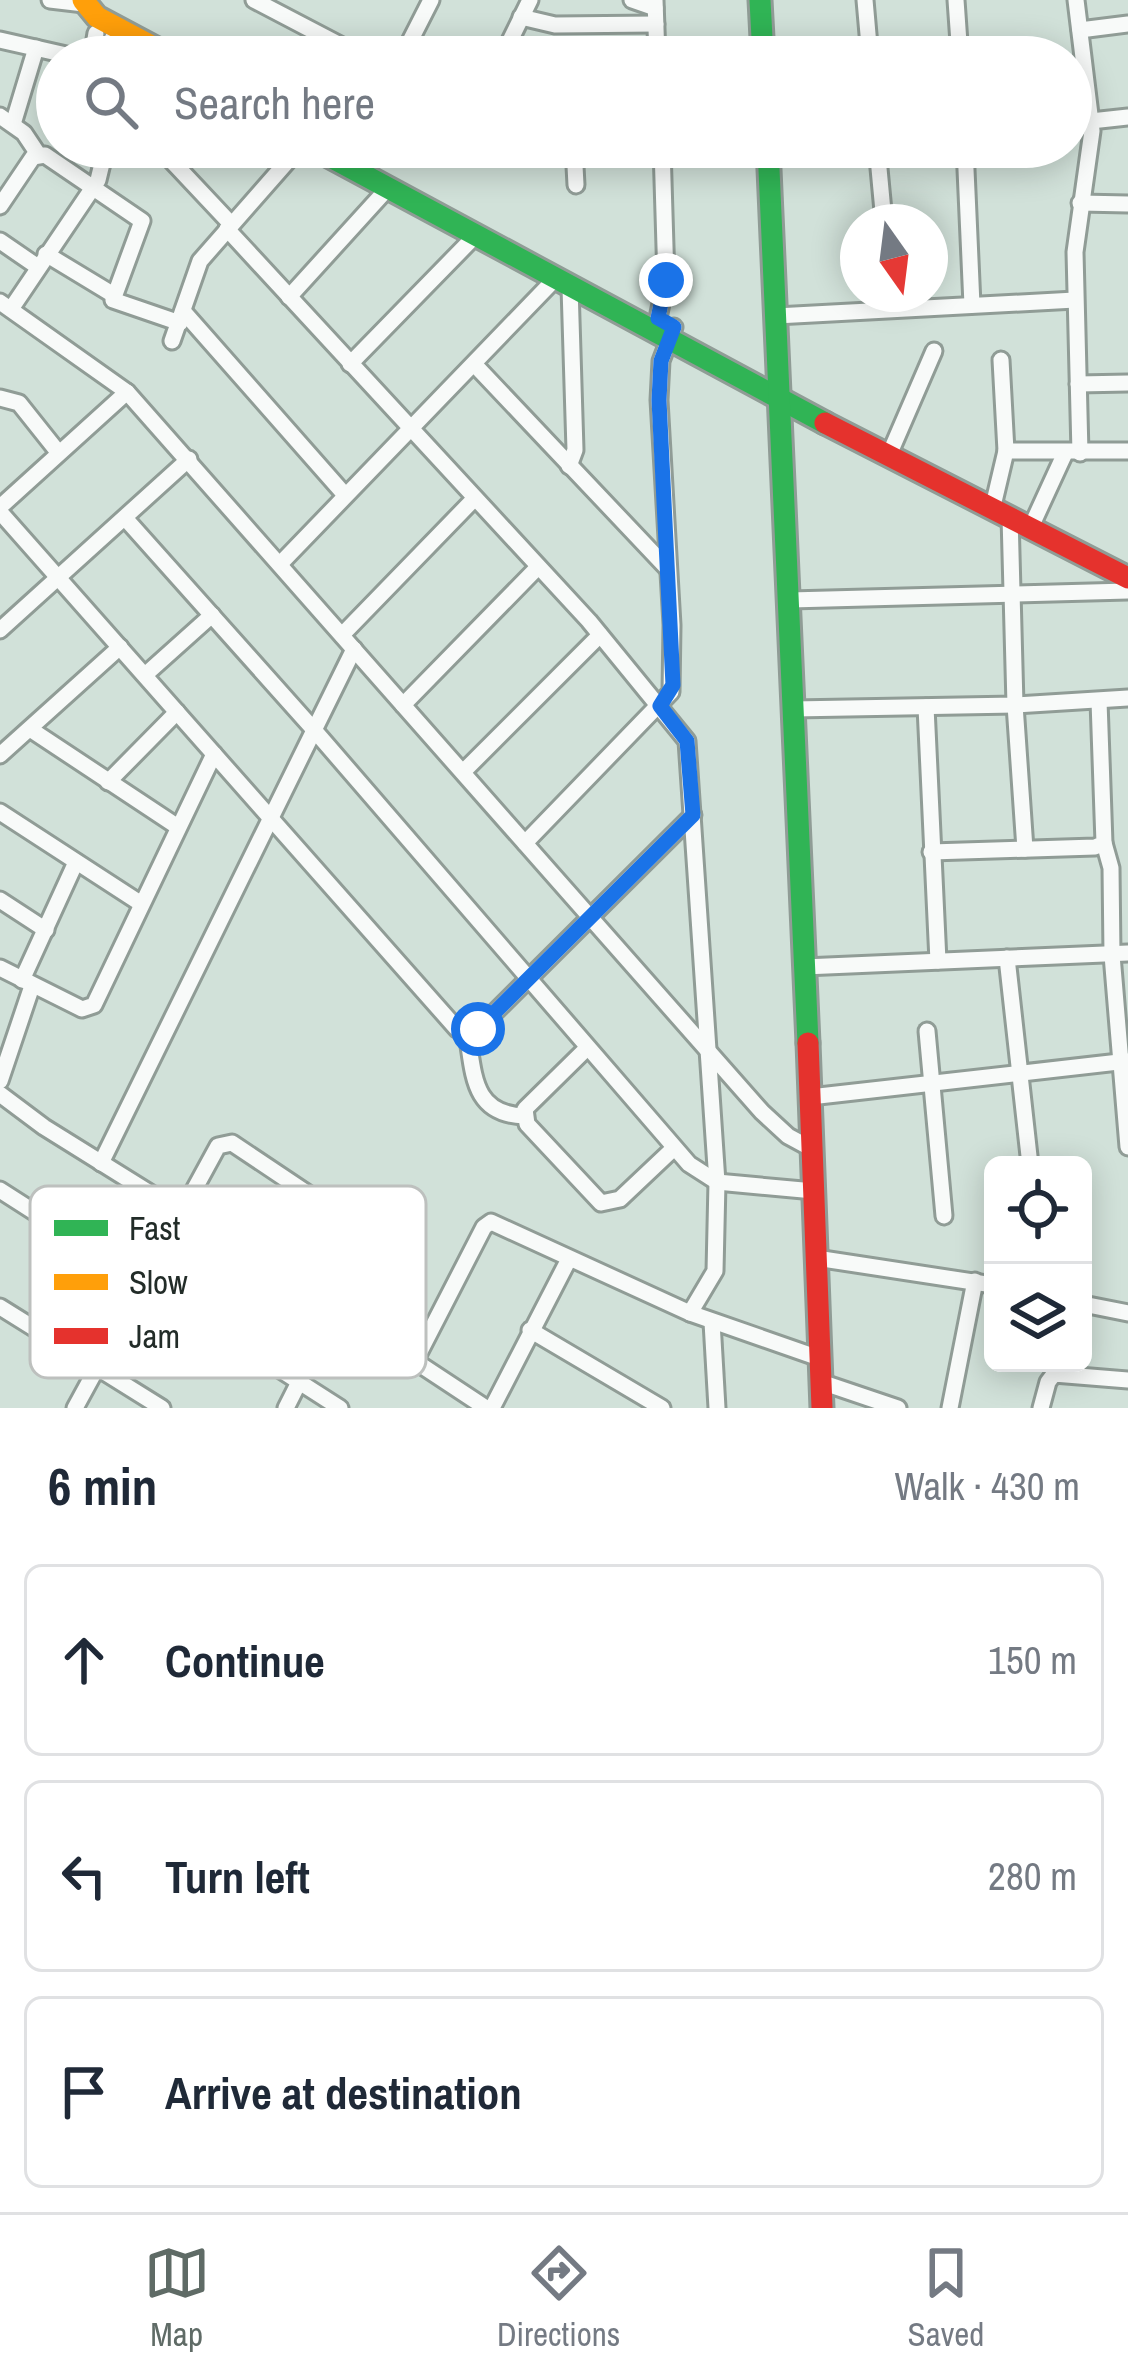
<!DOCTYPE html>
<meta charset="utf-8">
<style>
:root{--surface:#fff;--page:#f6f6f7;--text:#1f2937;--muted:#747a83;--line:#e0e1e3;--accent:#5f6b66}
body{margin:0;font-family:"Archivo Narrow",sans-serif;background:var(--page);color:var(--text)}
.controls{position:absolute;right:36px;bottom:36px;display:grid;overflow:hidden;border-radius:18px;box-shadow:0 6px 30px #0003}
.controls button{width:108px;height:108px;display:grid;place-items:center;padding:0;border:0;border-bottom:3px solid var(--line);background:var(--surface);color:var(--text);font:60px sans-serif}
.compass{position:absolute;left:840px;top:204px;width:108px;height:108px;border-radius:50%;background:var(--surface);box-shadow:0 6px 30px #0003;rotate:166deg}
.stop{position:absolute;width:36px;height:36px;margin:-27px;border:9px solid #1a73e8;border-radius:50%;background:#fff}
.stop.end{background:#1a73e8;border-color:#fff;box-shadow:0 3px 12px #0008}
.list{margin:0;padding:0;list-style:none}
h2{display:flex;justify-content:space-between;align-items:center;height:156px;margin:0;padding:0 48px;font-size:51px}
h2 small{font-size:39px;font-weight:400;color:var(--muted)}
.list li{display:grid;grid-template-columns:78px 1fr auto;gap:36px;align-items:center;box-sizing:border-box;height:192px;margin:0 24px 24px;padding:0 24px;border:3px solid var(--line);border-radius:18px}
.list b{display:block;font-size:45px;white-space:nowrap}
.list em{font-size:39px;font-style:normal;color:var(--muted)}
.icon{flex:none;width:66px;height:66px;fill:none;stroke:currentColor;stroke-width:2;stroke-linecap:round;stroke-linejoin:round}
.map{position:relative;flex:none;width:1128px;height:1408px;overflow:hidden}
.search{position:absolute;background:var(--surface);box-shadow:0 6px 30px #0003;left:36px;right:36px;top:36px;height:132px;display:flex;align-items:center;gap:30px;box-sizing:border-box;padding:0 42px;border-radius:66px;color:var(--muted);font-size:45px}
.sheet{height:804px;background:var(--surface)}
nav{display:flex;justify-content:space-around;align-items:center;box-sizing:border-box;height:168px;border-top:3px solid var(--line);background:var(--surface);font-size:33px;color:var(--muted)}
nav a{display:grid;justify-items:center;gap:6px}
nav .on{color:var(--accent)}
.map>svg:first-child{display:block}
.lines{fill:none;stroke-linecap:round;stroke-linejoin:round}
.street-casing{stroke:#909c96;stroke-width:21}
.fast-casing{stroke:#909c96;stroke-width:27}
.slow-casing{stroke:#909c96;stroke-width:27}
.jam-casing{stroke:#909c96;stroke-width:27}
.street{stroke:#f8faf9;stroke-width:15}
.fast{stroke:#30b455;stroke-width:21}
.slow{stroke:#ff9f0a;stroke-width:21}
.jam{stroke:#e5322d;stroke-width:21}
.route{stroke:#1a73e8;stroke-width:15}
.key{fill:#fff;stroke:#bdc0be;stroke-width:3}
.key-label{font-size:33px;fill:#222c28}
</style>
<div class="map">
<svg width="1128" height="1408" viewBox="0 0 1128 1408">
<rect width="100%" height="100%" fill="#d1e1d9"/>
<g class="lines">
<!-- street casing -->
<g class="street-casing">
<g id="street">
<polyline points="50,0 84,4"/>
<polyline points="254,0 363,57"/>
<polyline points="632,0 655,8"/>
<polyline points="655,0 657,57"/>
<polyline points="865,0 870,57"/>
<polyline points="956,0 960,57"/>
<polyline points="1076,0 1092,131 1075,252 1080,453"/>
<polyline points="521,17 555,25 656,24"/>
<polyline points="1080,30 1128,24"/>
<polyline points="0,40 75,57"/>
<polyline points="92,57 96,33"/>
<polyline points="111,57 111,41 118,28"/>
<polyline points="402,57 431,0"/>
<polyline points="502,57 530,0"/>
<polyline points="0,116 24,133 38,154"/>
<polyline points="1091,121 1128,117"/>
<polyline points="13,124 36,48"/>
<polyline points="153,147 169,158 231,224"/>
<polyline points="574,147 576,185"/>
<polyline points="877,147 884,222"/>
<polyline points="965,147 972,305"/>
<polyline points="768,150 805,147"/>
<polyline points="351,152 354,147"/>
<polyline points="1080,203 1128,204"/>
<polyline points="0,206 33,157 45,155 142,221 113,300 180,323"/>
<polyline points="227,229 589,621 687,741 717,1182 715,1271 690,1313"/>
<polyline points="0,241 38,267"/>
<polyline points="46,254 112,294"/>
<polyline points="289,297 388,188"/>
<polyline points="0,302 127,392 762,1112 788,1136 812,1149"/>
<polyline points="11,309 98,180 106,147"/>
<polyline points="183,311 345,495"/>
<polyline points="776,316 1075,300"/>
<polyline points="658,318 666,280 662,147"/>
<polyline points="172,341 200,261 300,147"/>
<polyline points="1001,360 1006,451"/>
<polyline points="350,364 476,235"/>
<polyline points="475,365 668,569"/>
<polyline points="1078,384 1128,383"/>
<polyline points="0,398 19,403 58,452"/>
<polyline points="889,455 934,351"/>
<polyline points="569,466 575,450 570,287"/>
<polyline points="993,506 1006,451 1128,451"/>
<polyline points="0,507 127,392"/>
<polyline points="0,512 457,1029 467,1033 478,1029 693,815"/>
<polyline points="1010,516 1015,705 1025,849"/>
<polyline points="125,518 315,731 689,1164 717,1182 814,1191"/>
<polyline points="1031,527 1065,453"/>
<polyline points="280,564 555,279"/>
<polyline points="790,600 1128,591"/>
<polyline points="0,630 189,459"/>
<polyline points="342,635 474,499"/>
<polyline points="145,675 212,615"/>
<polyline points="403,705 538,567"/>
<polyline points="926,707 938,961"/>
<polyline points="793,709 1015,705 1128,698"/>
<polyline points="30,729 178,827"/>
<polyline points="0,755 120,647"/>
<polyline points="463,772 600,635"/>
<polyline points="108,782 177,712"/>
<polyline points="0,812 140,903"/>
<polyline points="525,843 671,692 672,625 659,400 661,361 674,327"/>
<polyline points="1104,843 1111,868 1112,955 1128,1147"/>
<polyline points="931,852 1095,847 1104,843 1099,701"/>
<polyline points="0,900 46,930"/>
<polyline points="1007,958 1030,1165"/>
<polyline points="804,967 1128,953"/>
<polyline points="0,968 82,1009 94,1005 214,754"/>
<polyline points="22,980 76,862"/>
<polyline points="927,1031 944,1216"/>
<path d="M 467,1033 C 474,1074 472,1114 524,1116"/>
<polyline points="587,1048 525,1109 527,1124 601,1203 620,1199 674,1148"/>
<polyline points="0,1081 32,986"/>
<polyline points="0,1094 44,1127 336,1309 486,1408"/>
<polyline points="810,1097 1128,1061"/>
<polyline points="101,1163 354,649"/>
<polyline points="0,1190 340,1408"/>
<polyline points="816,1258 993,1285"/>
<polyline points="1083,1304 1128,1313"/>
<polyline points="0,1307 162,1408"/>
<polyline points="712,1322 717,1408"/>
<polyline points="530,1330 662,1408"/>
<polyline points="414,1363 484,1227 491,1222 690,1313 819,1358"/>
<polyline points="821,1382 898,1408"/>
<polyline points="75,1408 218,1146 232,1143 377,1240 377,1248 336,1309 286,1408"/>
<polyline points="492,1408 569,1259"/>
<polyline points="950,1408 975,1281"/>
<polyline points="1041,1408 1048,1382 1054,1374 1128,1380"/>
</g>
</g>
<!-- fast casing -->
<g class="fast-casing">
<g id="fast">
<polyline points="760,0 763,57"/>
<polyline points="312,147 825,423"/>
<polyline points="768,147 808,1043"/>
</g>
</g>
<!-- slow casing -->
<g class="slow-casing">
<polyline id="slow" points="83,0 97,17 172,57"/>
</g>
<!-- jam casing -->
<g class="jam-casing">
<g id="jam">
<polyline points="825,423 1128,578"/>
<polyline points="808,1043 822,1408"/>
</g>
</g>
<!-- street -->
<use href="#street" class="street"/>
<!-- fast -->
<use href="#fast" class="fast"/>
<!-- slow -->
<use href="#slow" class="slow"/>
<!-- jam -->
<use href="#jam" class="jam"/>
</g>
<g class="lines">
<!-- route -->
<polyline class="route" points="478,1029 693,815 687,741 660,706 673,685 659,400 661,361 674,327 658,318 666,280"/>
</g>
<!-- legend -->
<rect x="30" y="1186" width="396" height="192" rx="18" class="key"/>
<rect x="54" y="1220" width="54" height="16" fill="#30b455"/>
<rect x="54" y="1274" width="54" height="16" fill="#ff9f0a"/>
<rect x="54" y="1328" width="54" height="16" fill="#e5322d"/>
<g class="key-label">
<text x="129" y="1240">Fast</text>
<text x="129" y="1294">Slow</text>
<text x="129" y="1348">Jam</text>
</g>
</svg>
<div class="controls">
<button><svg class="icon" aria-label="locate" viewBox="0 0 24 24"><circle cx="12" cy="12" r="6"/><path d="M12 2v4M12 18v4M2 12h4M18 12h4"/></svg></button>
<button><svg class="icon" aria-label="layers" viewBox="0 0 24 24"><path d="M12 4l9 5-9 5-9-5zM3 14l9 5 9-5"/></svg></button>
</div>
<svg class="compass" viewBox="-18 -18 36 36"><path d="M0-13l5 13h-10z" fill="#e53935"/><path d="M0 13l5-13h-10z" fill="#747a83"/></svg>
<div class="stop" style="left:478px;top:1029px"></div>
<div class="stop end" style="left:666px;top:280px"></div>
<div class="search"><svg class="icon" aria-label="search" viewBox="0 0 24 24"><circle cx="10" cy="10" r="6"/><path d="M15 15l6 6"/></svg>Search here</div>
</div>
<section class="sheet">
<h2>6 min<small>Walk · 430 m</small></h2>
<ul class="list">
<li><svg class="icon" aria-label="ahead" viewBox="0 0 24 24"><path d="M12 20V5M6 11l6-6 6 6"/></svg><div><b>Continue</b></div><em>150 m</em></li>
<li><svg class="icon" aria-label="left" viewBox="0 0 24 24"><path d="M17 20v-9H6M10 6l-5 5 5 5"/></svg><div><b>Turn left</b></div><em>280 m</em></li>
<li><svg class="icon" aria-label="arrive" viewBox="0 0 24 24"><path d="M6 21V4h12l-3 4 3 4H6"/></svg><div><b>Arrive at destination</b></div></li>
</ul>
</section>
<nav>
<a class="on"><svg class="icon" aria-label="map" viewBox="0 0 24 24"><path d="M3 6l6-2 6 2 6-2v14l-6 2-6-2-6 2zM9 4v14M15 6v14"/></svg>Map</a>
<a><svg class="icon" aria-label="directions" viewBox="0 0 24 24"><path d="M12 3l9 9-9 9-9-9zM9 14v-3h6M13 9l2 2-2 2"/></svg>Directions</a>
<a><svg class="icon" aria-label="saved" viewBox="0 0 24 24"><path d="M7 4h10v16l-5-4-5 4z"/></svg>Saved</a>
</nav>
